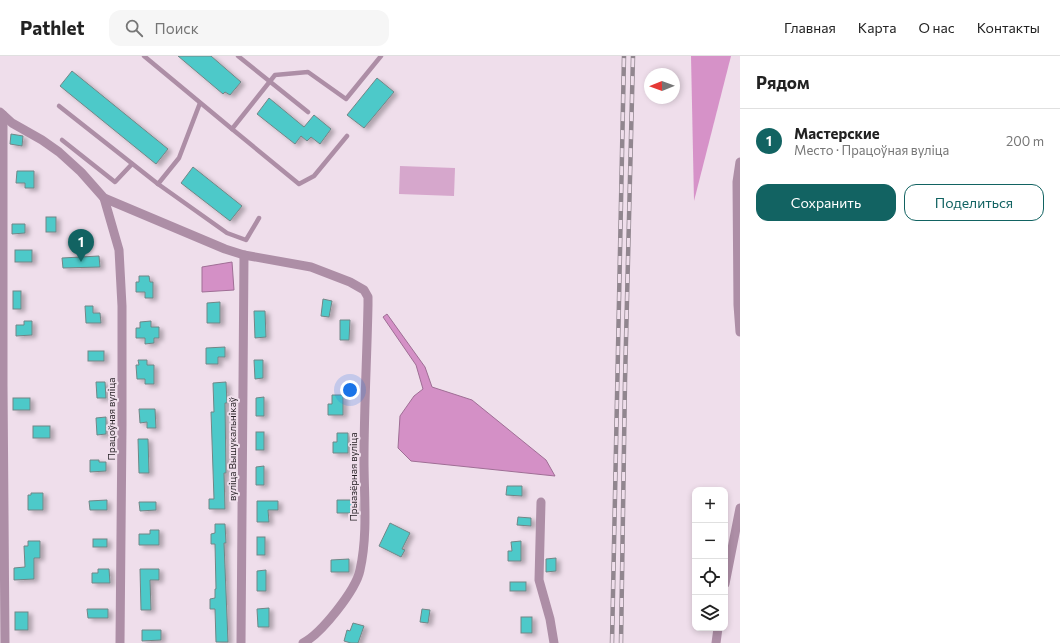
<!DOCTYPE html>
<html lang="ru">
<meta charset="utf-8">
<style>
:root{--surface:#fff;--page:#f6f6f6;--text:#222;--muted:#767676;--line:#e0e0e0;--accent:#126362}
body{margin:0;font-family:Commissioner,sans-serif;background:var(--page);color:var(--text)}
.controls{position:absolute;right:12px;bottom:12px;display:grid;overflow:hidden;border-radius:8px;box-shadow:0 2px 6px #0003}
.controls button{width:36px;height:36px;display:grid;place-items:center;padding:0;border:0;border-bottom:1px solid var(--line);background:var(--surface);color:var(--text);font:20px sans-serif}
.compass{position:absolute;left:644px;top:12px;width:36px;height:36px;border-radius:50%;background:var(--surface);box-shadow:0 2px 6px #0003;rotate:269deg}
.you{position:absolute;left:350px;top:334px;width:14px;height:14px;margin:-10px;border:3px solid #fff;border-radius:50%;background:#1a73e8;box-shadow:0 0 0 6px #1a73e833}
.badge{display:grid;place-items:center;width:26px;height:26px;border-radius:50%;background:var(--accent);color:#fff;font-size:13px;font-weight:700}
.pin{position:absolute;translate:-50% -33px;filter:drop-shadow(0 1px 2px #0008)}
.pin::after{content:'';position:absolute;top:21px;width:14px;height:12px;background:inherit;clip-path:polygon(0 0,100% 0,50% 100%)}
.list{margin:0;padding:0;list-style:none}
h2{display:flex;justify-content:space-between;align-items:center;height:52px;margin:0;padding:0 16px;font-size:17px}
h2 small{font-size:13px;font-weight:400;color:var(--muted)}
.list li{display:grid;grid-template-columns:26px 1fr auto;gap:12px;align-items:center;box-sizing:border-box;height:64px;padding:0 16px;border-top:1px solid var(--line)}
.list b{display:block;font-size:15px;white-space:nowrap}
.list p{margin:0;font-size:13px;white-space:nowrap;color:var(--muted)}
.list em{font-size:13px;font-style:normal;color:var(--muted)}
.actions{display:flex;gap:8px;padding:12px 16px}
.actions a{flex:1;padding:9px 0;border:1px solid var(--accent);border-radius:12px;text-align:center;font-size:14px;color:var(--accent)}
.actions .main{background:var(--accent);color:#fff}
.icon{flex:none;width:22px;height:22px;fill:none;stroke:currentColor;stroke-width:2;stroke-linecap:round;stroke-linejoin:round}
.map{position:relative;flex:none;width:740px;height:587px;overflow:hidden}
header{display:flex;align-items:center;gap:24px;box-sizing:border-box;height:56px;padding:0 20px;background:var(--surface);border-bottom:1px solid var(--line)}
header strong{font-size:19px}
nav{display:flex;gap:22px;margin-inline-start:auto;font-size:14px}
.search{width:280px;height:36px;background:var(--page);display:flex;align-items:center;gap:10px;box-sizing:border-box;padding:0 14px;border-radius:12px;color:var(--muted);font-size:15px}
main{display:flex}
aside{flex:1;background:var(--surface)}
.map>svg:first-child{display:block}
.green{fill:#d6a7cc}
.forest{fill:#d692c8}
.water{fill:#d490c6;stroke:#9f6e95}
.building{fill:#4dc9c9;stroke:#718686;filter:url(#shadow)}
.lines{fill:none;stroke-linecap:round;stroke-linejoin:round}
.lane{stroke:#ad8ea6;stroke-width:4.5}
.street{stroke:#ad8ea6;stroke-width:9}
.rail-casing{stroke:#91868f;stroke-width:4.5}
.rail{stroke:#efdeeb;stroke-width:3;stroke-dasharray:9;stroke-linecap:butt}
.labels{text-anchor:middle;dominant-baseline:central;stroke-width:4;stroke-linejoin:round;paint-order:stroke}
.street-label{font-size:10px;fill:#241f23;stroke:#efdeeb}
</style>
<header>
<strong>Pathlet</strong>
<div class="search"><svg class="icon" aria-label="search" viewBox="0 0 24 24"><circle cx="10" cy="10" r="6"/><path d="M15 15l6 6"/></svg>Поиск</div>
<nav><a>Главная</a><a>Карта</a><a>О нас</a><a>Контакты</a></nav>
</header>
<main>
<div class="map">
<svg width="740" height="587" viewBox="0 0 740 587">
<defs>
<filter id="shadow"><feDropShadow dx="4" dy="2.5" stdDeviation="2" flood-color="#0004"/></filter>
</defs>
<rect width="100%" height="100%" fill="#efdeeb"/>
<!-- green -->
<polygon class="green" points="400,110 455,112 454,140 399,138"/>
<!-- forest -->
<polygon class="forest" points="691,0 731,0 694,145"/>
<!-- water -->
<g class="water">
<polygon points="232,206 234,234 202,236 202,211"/>
<polygon points="387,258 425,311 432,331 472,344 546,404 555,420 411,405 398,392 400,360 414,340 423,333 416,309 383,261"/>
</g>
<!-- building -->
<g class="building">
<polygon points="178,0 211,0 241,26 230,39 225,36 223,38"/>
<polygon points="72,15 168,93 156,108 60,30"/>
<polygon points="377,22 394,36 364,72 347,59"/>
<polygon points="269,42 304,71 314,59 331,73 320,88 311,81 307,85 301,80 295,88 257,58"/>
<polygon points="11,78 23,80 22,90 10,88"/>
<polygon points="193,111 242,150 230,165 181,127"/>
<polygon points="17,115 34,115 34,132 25,132 25,127 16,127"/>
<rect x="46" y="161" width="10" height="15"/>
<polygon points="12,168 25,168 25,177 12,178"/>
<rect x="15" y="194" width="17" height="12"/>
<polygon points="99,200 100,211 63,212 62,202"/>
<polygon points="139,220 149,220 150,226 153,226 153,242 145,242 145,236 136,236 136,226 139,226"/>
<rect x="13" y="235" width="8" height="18"/>
<polygon points="323,243 332,245 329,261 321,260"/>
<polygon points="220,246 220,267 207,267 207,247"/>
<polygon points="85,250 93,250 93,257 100,257 101,267 86,267"/>
<polygon points="254,255 265,255 266,281 255,282"/>
<polygon points="340,264 350,264 349,284 340,284"/>
<polygon points="24,265 32,265 32,279 16,280 16,269 24,269"/>
<polygon points="151,265 151,271 159,271 159,282 154,282 154,287 145,288 145,282 136,282 136,272 140,272 140,266"/>
<polygon points="225,291 225,301 218,301 218,308 206,308 206,292"/>
<rect x="88" y="295" width="16" height="10"/>
<polygon points="138,304 147,304 147,309 154,309 154,328 145,328 145,323 137,323 136,309 139,309"/>
<polygon points="254,304 263,304 263,322 255,323"/>
<polygon points="96,326 105,326 106,342 97,342"/>
<polygon points="226,326 227,347 225,347 226,417 224,417 225,453 209,453 209,443 214,443 211,356 214,356 213,327"/>
<polygon points="332,339 343,339 343,359 328,359 328,348 332,348"/>
<polygon points="264,341 264,360 256,360 256,342"/>
<rect x="13" y="342" width="17" height="12"/>
<polygon points="139,353 155,353 156,372 147,372 147,366 140,367"/>
<polygon points="106,361 106,378 97,379 96,362"/>
<rect x="33" y="370" width="17" height="12"/>
<rect x="256" y="376" width="8" height="18"/>
<polygon points="337,377 348,377 348,397 333,397 333,386 337,386"/>
<polygon points="138,383 148,383 149,417 139,417"/>
<polygon points="90,404 99,404 99,406 106,406 106,415 90,416"/>
<polygon points="264,410 264,429 256,429 256,411"/>
<polygon points="507,430 522,430 522,440 506,439"/>
<polygon points="31,437 43,437 43,454 28,454 28,439 31,439"/>
<polygon points="107,444 107,454 90,454 89,445"/>
<polygon points="337,444 354,444 355,457 337,457"/>
<polygon points="257,445 278,445 278,454 268,454 269,466 257,466"/>
<polygon points="139,446 156,446 156,454 140,455"/>
<polygon points="518,461 531,462 531,470 517,469"/>
<polygon points="390,467 410,477 402,493 405,494 401,501 379,490"/>
<polygon points="215,468 225,468 226,487 224,487 228,586 216,586 215,553 210,553 210,543 215,542 215,533 216,533 215,488 211,488 211,478 215,477"/>
<polygon points="150,474 159,474 159,489 139,489 139,478 150,478"/>
<rect x="257" y="481" width="8" height="18"/>
<rect x="93" y="483" width="14" height="8"/>
<polygon points="28,485 40,485 40,502 34,502 34,523 14,524 14,512 25,511 24,490 28,490"/>
<polygon points="521,485 521,505 508,505 508,495 512,495 511,486"/>
<polygon points="556,502 556,515 546,516 546,503"/>
<polygon points="349,503 349,516 331,516 331,504"/>
<polygon points="98,513 109,513 110,527 92,527 92,517 98,517"/>
<polygon points="140,513 159,513 159,524 150,524 151,554 141,554"/>
<polygon points="266,514 266,535 257,535 257,515"/>
<rect x="510" y="526" width="16" height="9"/>
<polygon points="269,552 269,571 258,571 257,553"/>
<polygon points="87,553 108,553 108,562 88,562"/>
<polygon points="422,553 430,554 428,567 420,566"/>
<rect x="15" y="556" width="13" height="18"/>
<rect x="521" y="561" width="11" height="16"/>
<polygon points="353,567 364,570 358,587 351,587 344,585 347,574 350,575"/>
<polygon points="142,574 161,574 161,584 142,585"/>
</g>
<g class="lines">
<!-- lane -->
<g class="lane">
<polyline points="144,0 232,73 275,19 308,16 346,43 381,0"/>
<polyline points="238,0 308,56"/>
<polyline points="59,50 158,128 179,102 200,47"/>
<polyline points="232,73 299,128 314,120 347,80"/>
<polyline points="62,84 115,126 132,108"/>
<polyline points="158,128 227,177 246,184 259,162"/>
</g>
<!-- street -->
<g class="street">
<path d="M 0,56 L 12,67 L 42,84 L 59,96 L 81,116 L 104,142 L 225,193 L 244,199 L 311,211 L 350,226 L 364,234 L 368,241 L 368,249 C 367,301 364,353 364,404 C 364,440 368,479 360,514 C 356,534 321,578 303,587"/>
<polyline points="3,59 3,329 5,587"/>
<polyline points="740,106 737,126 738,249 740,276"/>
<polyline points="104,142 119,194 122,250 122,369 120,587"/>
<polyline points="541,446 539,524 550,563 554,587"/>
<polyline points="725,528 740,452"/>
<polyline points="241,587 244,199"/>
<polyline points="716,587 718,572"/>
</g>
<!-- rail casing -->
<g class="rail-casing">
<g id="rail">
<polyline points="612,587 624,0"/>
<polyline points="621,587 625,325 633,0"/>
</g>
</g>
<!-- rail -->
<use href="#rail" class="rail"/>
</g>
<g class="labels">
<!-- street labels -->
<g class="street-label">
<text transform="translate(111 363) rotate(-90)">Працоўная вуліца</text>
<text transform="translate(232 393) rotate(-90)">вуліца Вышукальнікаў</text>
<text transform="translate(353 421) rotate(-90)">Прыазёрная вуліца</text>
</g>
</g>
</svg>
<div class="controls">
<button>+</button>
<button>−</button>
<button><svg class="icon" aria-label="locate" viewBox="0 0 24 24"><circle cx="12" cy="12" r="6"/><path d="M12 2v4M12 18v4M2 12h4M18 12h4"/></svg></button>
<button><svg class="icon" aria-label="layers" viewBox="0 0 24 24"><path d="M12 4l9 5-9 5-9-5zM3 14l9 5 9-5"/></svg></button>
</div>
<svg class="compass" viewBox="-18 -18 36 36"><path d="M0-13l5 13h-10z" fill="#e53935"/><path d="M0 13l5-13h-10z" fill="#767676"/></svg>
<div class="you"></div>
<div class="pin badge" style="left:81px;top:206px">1</div>
</div>
<aside>
<h2>Рядом<small></small></h2>
<ul class="list">
<li><span class="badge">1</span><div><b>Мастерские</b><p>Место · Працоўная вуліца</p></div><em>200 m</em></li>
</ul>
<div class="actions"><a class="main">Сохранить</a><a>Поделиться</a></div>
</aside>
</main>
